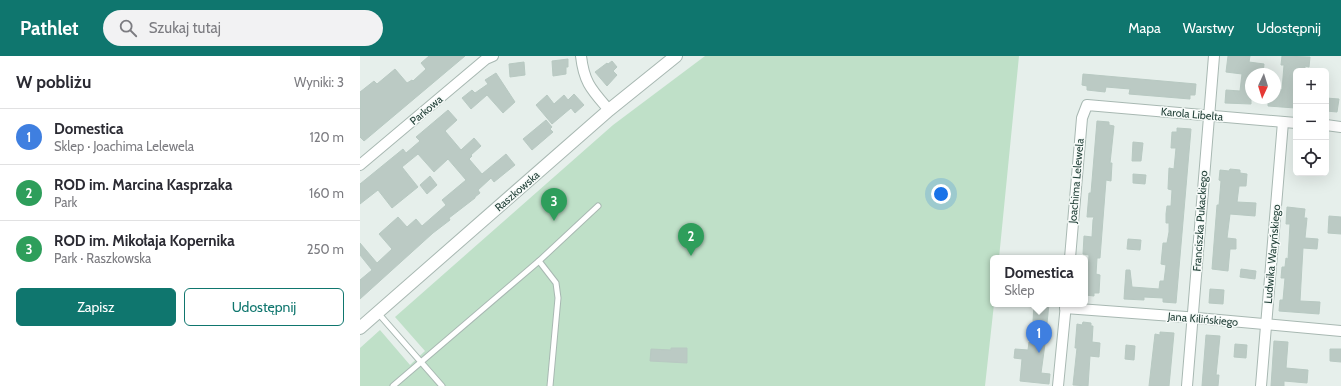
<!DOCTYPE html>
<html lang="pl">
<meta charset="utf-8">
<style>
:root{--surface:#fff;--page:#f2f2f3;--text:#2b2b33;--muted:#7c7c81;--line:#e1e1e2;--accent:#0f766e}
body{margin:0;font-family:Cabin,sans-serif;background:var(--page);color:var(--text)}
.controls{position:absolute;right:12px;top:12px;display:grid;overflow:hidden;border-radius:6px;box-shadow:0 4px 16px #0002}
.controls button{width:36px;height:36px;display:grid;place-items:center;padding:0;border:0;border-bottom:1px solid var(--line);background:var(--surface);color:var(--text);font:20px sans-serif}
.compass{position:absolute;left:885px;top:12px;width:36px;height:36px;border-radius:50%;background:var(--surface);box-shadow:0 4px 16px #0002;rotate:184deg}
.you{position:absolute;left:581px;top:138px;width:14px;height:14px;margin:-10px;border:3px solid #fff;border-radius:50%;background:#1a73e8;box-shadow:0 0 0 6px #1a73e833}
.badge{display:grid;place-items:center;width:26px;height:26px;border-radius:50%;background:var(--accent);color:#fff;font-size:13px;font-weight:700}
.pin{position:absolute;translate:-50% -33px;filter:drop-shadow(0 1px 2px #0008)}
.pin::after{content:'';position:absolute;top:21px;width:14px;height:12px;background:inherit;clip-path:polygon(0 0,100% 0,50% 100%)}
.popup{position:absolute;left:630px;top:199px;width:98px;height:52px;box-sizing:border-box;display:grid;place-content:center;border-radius:6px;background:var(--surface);filter:drop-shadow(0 1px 3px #0005);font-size:13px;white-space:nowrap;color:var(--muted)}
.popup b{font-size:15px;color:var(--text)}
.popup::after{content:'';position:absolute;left:50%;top:100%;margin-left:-8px;border:8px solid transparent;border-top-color:var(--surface)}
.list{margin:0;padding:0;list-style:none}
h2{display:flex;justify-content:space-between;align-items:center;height:52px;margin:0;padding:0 16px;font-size:17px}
h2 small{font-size:13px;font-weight:400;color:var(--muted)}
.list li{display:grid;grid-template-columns:26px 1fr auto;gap:12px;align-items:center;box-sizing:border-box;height:56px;padding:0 16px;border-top:1px solid var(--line)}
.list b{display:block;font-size:15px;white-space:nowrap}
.list p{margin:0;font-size:13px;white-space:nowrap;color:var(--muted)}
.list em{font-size:13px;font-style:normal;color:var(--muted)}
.actions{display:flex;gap:8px;padding:12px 16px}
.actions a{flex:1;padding:9px 0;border:1px solid var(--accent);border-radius:6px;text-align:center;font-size:14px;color:var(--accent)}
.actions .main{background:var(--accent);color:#fff}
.icon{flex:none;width:22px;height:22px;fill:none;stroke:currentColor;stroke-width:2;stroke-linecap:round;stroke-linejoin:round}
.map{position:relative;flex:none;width:981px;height:330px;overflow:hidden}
header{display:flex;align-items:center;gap:24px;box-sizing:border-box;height:56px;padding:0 20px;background:var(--accent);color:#fff}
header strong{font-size:19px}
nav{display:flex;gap:22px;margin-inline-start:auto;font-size:14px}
.search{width:280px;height:36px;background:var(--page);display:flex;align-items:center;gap:10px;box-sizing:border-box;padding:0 14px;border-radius:22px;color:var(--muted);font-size:15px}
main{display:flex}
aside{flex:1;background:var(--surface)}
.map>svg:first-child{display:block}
.green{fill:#bfe0c8}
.building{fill:#bbcac4;stroke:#b8c9c2}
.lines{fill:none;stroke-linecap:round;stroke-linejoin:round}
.service-casing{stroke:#a8b8b2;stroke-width:7}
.minor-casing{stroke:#a8b8b2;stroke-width:12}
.tertiary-casing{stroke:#a8b8b2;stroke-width:14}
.service{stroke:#fff;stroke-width:5}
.minor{stroke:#fff;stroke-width:10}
.tertiary{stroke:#fff;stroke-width:12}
.labels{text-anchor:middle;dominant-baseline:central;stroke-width:3;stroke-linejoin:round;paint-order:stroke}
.street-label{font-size:11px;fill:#24423a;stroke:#f7fbf9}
</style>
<header>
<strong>Pathlet</strong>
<div class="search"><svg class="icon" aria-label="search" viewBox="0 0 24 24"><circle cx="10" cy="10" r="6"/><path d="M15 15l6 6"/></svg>Szukaj tutaj</div>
<nav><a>Mapa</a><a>Warstwy</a><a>Udostępnij</a></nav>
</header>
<main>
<aside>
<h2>W pobliżu<small>Wyniki: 3</small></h2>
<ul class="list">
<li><span class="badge" style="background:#3f7fe0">1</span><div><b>Domestica</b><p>Sklep · Joachima Lelewela</p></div><em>120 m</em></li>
<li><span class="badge" style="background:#2e9e5b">2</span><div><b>ROD im. Marcina Kasprzaka</b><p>Park</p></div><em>160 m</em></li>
<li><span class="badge" style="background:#2e9e5b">3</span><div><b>ROD im. Mikołaja Kopernika</b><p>Park · Raszkowska</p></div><em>250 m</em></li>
</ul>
<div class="actions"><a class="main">Zapisz</a><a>Udostępnij</a></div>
</aside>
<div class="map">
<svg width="981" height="330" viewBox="0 0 981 330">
<rect width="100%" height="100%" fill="#e6efeb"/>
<!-- green -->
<polygon class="green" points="345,0 659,0 639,202 633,202 634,248 625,330 0,330 0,292 20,274 50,309 65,295 35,261 253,69"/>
<!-- building -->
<g class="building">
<polygon points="69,0 105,0 4,85 0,81 0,36 14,25 17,28 35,13 47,27 52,24 53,25 66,13 61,7"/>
<polygon points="868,0 890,0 889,6 904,8 903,18 891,17 890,33 891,34 891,48 865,47 866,34 880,35 882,18 866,16"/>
<polygon points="922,0 950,1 949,11 945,10 945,15 936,15 936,46 935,52 908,50 908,42 915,42 915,36 917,36 917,33 922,34 924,9 921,9"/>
<polygon points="208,3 208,11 206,11 206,18 193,20 192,5"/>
<polygon points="252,5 257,11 253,15 257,19 247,30 235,16 247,7 248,8"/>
<polygon points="164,6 165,19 150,21 149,8"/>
<polygon points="136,17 155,46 143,57 127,39 111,53 102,42 112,34 115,37 128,28 125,24"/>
<polygon points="723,18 836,28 835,39 830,39 830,43 769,38 770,33 746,31 745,36 727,34 727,30 722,29"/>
<polygon points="214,38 224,49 215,57 211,52 192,68 176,49 187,39 194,48 204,39 208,44"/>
<polygon points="966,42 979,43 977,56 966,55"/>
<polygon points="88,54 97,64 85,75 101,94 114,82 121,90 111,99 112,100 109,103 122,118 146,98 155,109 134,126 131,122 118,134 120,137 115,141 115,142 89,162 90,164 73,177 0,243 0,224 12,214 0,199 0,187 17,207 32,193 19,178 38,161 47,171 56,163 62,170 86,149 82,144 106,124 88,103 74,116 58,98 42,111 58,131 32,152 18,134 0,148 0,128 43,93 46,97 60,85 56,81"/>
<polygon points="186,64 192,71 190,73 193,76 172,94 163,83"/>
<polygon points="737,65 749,66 749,69 754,70 750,107 752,107 751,125 746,124 740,202 737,202 736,218 740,219 739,237 734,237 734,240 725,239 725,214 728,215 729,199 723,198 724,180 732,181 733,164 734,161 727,161 729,137 731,137"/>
<polygon points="817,72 831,73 816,247 803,246 803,242 784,241 784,244 764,243 766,214 770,214 772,231 799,233 800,225 804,225 806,209 801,208 803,187 807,187 809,176 809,167 806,167 806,158 807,150 811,150 812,134 808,133 809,112 814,113 816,92 811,92 812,76 817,76"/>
<polygon points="773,86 783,87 781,105 772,105"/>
<polygon points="870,113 880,114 880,117 887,118 886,130 879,130 877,146 896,147 895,160 870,158 867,182 876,183 876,193 870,193 868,215 852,213 857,149 859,149 861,125 859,124 860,114 869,115"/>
<polygon points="773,118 786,119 785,128 773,127"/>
<polygon points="70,120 77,129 67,138 60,129"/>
<polygon points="927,151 945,153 944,162 947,162 945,182 958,183 957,193 943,192 940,245 960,246 959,258 919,255 920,244 923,244 925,222 921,222 922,211 925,211 926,202 928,203 930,168 926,168"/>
<polygon points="969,160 981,161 981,178 968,177"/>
<polygon points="768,183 781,184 780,194 767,193"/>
<polygon points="881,213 896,215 895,223 880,221"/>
<polygon points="850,233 864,234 863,248 849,247"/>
<polygon points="674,248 689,248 687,267 686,267 683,288 685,288 681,317 690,318 689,328 660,325 662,303 654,302 655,293 668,294 669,286 674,287 676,266 673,266"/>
<polygon points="723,266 731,267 731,270 733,270 732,286 740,287 739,301 730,300 728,330 713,329 717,292 715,292 717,268 722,269"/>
<polygon points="800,276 814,277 809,330 789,330 795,278 800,279"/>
<polygon points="846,279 860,280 856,319 859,319 858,330 842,330"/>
<polygon points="914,285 928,286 926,312 948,314 947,327 924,325 924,330 911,330"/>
<polygon points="875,288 887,289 886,302 874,301"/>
<polygon points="766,289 775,290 774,304 765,303"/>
<polygon points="311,292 327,292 327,307 290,305 291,293 311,294"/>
<polygon points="970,293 981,293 981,306 970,305"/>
</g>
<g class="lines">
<!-- service casing -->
<g class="service-casing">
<g id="service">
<polyline points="179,205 196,227 198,242 190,330"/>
<polyline points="18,257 82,330"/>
<polyline points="33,330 179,205 238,150"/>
</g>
</g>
<!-- minor casing -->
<g class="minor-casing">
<g id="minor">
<path d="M 221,0 C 224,27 232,34 249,54"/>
<polyline points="966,69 981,71"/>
<polyline points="0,109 126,3 133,0"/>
<polyline points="710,202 722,62 727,49 936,67"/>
<polyline points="705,252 826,261 981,275"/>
<polyline points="698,330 706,248"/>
<polyline points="827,330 854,0"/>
<polyline points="901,330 923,66"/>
</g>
</g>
<!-- tertiary casing -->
<g class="tertiary-casing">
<polyline id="tertiary" points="0,272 249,54 316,0"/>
</g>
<!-- service -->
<use href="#service" class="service"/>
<!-- minor -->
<use href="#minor" class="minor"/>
<!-- tertiary -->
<use href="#tertiary" class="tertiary"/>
</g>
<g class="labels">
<!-- street labels -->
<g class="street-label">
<text transform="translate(66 54) rotate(-40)">Parkowa</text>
<text transform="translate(832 58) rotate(5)">Karola Libelta</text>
<text transform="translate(716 125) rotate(-85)">Joachima Lelewela</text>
<text transform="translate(157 135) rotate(-41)">Raszkowska</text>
<text transform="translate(840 165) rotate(-86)">Franciszka Pukackiego</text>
<text transform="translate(912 198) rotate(-85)">Ludwika Waryńskiego</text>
<text transform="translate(843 263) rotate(5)">Jana Kilińskiego</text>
</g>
</g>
</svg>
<div class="controls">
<button>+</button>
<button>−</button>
<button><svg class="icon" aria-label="locate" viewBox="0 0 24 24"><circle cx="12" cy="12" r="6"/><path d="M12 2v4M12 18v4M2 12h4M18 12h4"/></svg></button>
</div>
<svg class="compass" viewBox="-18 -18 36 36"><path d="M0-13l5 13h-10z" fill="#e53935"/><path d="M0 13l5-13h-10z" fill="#7c7c81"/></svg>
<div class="you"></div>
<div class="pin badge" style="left:679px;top:297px;background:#3f7fe0">1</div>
<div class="popup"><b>Domestica</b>Sklep</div>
<div class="pin badge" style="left:331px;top:200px;background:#2e9e5b">2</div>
<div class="pin badge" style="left:194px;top:165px;background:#2e9e5b">3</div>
</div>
</main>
